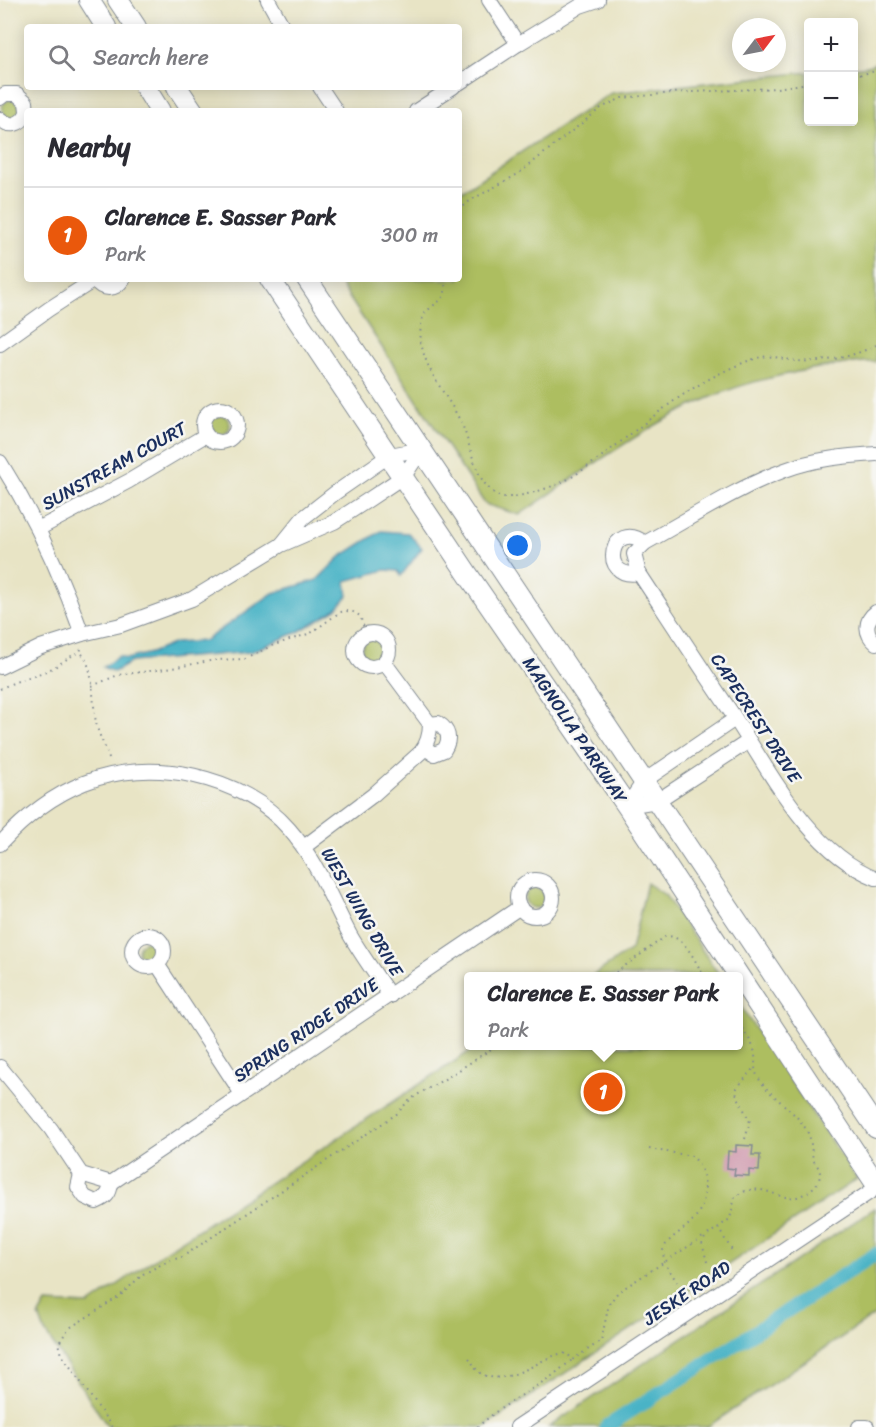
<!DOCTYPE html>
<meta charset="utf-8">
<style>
:root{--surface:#fff;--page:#f7f7f7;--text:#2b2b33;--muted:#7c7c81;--line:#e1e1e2;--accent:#ea580c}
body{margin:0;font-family:Sriracha,sans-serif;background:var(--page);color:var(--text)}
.controls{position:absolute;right:18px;top:18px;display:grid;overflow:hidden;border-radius:6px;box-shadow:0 3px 15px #0003}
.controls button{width:54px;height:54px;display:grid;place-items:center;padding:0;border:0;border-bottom:2px solid var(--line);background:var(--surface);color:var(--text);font:30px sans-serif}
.compass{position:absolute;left:732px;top:18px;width:54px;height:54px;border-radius:50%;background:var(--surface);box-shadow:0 3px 15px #0003;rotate:58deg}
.you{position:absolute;left:518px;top:546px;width:21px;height:21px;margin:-15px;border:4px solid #fff;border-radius:50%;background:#1a73e8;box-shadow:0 0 0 9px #1a73e833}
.badge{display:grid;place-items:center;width:39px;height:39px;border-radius:50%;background:var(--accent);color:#fff;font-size:20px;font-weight:700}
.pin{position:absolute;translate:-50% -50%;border:3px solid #fff;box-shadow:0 2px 6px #0006}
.popup{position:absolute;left:464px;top:972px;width:279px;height:78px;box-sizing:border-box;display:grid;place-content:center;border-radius:6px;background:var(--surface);filter:drop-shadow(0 2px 4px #0005);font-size:20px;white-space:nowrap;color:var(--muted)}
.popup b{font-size:22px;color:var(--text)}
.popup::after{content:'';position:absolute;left:50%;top:100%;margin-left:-12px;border:12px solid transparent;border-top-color:var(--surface)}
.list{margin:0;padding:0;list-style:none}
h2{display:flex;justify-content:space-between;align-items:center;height:78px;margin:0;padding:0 24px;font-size:26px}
h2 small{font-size:20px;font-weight:400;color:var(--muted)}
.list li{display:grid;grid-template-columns:39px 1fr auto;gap:18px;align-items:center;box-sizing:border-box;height:96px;padding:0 24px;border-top:2px solid var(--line)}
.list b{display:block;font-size:22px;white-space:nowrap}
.list p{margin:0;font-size:20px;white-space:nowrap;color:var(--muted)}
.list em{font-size:20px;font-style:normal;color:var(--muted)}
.icon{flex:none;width:33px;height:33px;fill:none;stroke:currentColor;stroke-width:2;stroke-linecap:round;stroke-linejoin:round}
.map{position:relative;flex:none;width:876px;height:1427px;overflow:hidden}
.search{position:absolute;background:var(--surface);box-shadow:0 3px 15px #0003;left:24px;top:24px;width:438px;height:66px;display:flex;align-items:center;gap:15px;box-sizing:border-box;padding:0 21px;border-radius:6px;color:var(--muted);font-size:22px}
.panel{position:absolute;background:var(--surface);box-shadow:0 3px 15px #0003;left:24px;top:108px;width:438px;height:174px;border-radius:6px}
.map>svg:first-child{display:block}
.green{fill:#adbe61;stroke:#647660;stroke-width:1.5}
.water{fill:#49b3c6;stroke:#327192;stroke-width:1.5}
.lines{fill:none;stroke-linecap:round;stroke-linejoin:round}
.canal{stroke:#49b3c6;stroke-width:14}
.building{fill:#cc92a8}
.street-casing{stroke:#828a92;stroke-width:16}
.secondary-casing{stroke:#828a92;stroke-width:22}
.path{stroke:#828a92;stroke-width:2;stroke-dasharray:1.5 4.5;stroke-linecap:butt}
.street{stroke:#fff;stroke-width:14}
.secondary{stroke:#fff;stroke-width:20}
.labels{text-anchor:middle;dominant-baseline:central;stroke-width:5;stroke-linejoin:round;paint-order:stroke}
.street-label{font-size:18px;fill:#1b2f5e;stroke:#f6f6f2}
</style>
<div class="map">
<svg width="876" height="1427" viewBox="0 0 876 1427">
<rect width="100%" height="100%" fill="#f6f6f2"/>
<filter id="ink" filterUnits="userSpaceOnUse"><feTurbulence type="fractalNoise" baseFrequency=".0167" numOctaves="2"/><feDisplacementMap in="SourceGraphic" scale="12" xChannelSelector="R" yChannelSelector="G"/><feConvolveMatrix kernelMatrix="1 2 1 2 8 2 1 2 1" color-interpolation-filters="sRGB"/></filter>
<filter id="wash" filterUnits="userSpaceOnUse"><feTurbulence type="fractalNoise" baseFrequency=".008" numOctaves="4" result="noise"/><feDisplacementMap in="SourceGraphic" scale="24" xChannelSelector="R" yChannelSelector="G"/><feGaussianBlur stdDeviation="1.35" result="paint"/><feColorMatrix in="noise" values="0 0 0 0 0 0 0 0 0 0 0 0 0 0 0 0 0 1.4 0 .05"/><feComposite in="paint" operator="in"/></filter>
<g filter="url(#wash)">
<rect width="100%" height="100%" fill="#e8e4c5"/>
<!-- green -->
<g class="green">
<path d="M 876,63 L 876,362 C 854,361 834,366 812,369 C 782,375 752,381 724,392 C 651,420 584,472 519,515 L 485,504 L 337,279 L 459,279 L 459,193 L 611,93 L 808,72 L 808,122 L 854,122 L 854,68 L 867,66 Z"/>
<circle cx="11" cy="109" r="9"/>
<circle cx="220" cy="425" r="10"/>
<circle cx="372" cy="649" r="10"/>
<polygon points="647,883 665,895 720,976 592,976 631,950"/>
<circle cx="535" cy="898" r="10"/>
<circle cx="148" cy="951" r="10"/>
<polygon points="738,1003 857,1179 484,1427 108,1427 45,1332 39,1315 46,1303 89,1305 164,1252 478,1046 738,1046"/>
<polygon points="875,1208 876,1314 707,1427 549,1427"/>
</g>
<!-- water -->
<polygon class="water" points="381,531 408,533 422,548 401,576 398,571 385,570 346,581 348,596 336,609 298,632 250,652 131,662 114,672 103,667 119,656 126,659 151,653 175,643 204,641 273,593 317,580 340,557"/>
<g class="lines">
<!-- canal -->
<polyline class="canal" points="606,1427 876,1254"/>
</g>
<g id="blocks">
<!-- building -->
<polygon class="building" points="736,1145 753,1146 752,1155 760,1155 759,1171 749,1170 749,1176 734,1175 735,1169 727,1168 728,1151 736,1152"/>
</g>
</g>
<g filter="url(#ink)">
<use href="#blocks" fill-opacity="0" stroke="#828a92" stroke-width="1.5"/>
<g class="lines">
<!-- street casing -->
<g class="street-casing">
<g id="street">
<polyline points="268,0 283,27"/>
<polyline points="489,0 518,44"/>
<polyline points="459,83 518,44 580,6 598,0"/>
<polyline points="320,87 336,111"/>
<polyline points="0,98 5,94 17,94 26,102 27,111"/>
<polyline points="416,111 453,87"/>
<path d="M 0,119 C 10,128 21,125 27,113"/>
<path d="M 94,279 C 102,291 115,291 123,279"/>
<polyline points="0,344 49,309 94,280"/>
<circle cx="220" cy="425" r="17"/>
<path d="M 876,454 C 846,456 814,459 785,470 C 736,488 691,518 645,543 L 634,554 L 639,573 C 670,620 701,668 733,715 C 770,772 810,852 876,878"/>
<path d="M 0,462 C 34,516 61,574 82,634"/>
<polyline points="38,529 129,481 206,435"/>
<polyline points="282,544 303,518 335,493 390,455 422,449"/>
<path d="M 639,573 C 597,581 611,517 645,543"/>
<path d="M 876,612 C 864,621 865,634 876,643"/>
<circle cx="372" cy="650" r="17"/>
<polyline points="0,667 41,647 82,634 121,625 192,599 281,545 334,522 365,502 404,476 422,449"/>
<path d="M 425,748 L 434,754 L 444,750 C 451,739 449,730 438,723 L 430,724"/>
<polyline points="627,806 657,801 749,741"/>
<polyline points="627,806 644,781 735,719"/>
<path d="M 0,844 C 24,818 51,796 84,783 C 150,756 242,775 289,829 C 317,861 331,899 350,935 C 362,956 377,976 390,996"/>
<path d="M 304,847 L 373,795 L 421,752 C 428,743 430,735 430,724 L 384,662"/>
<circle cx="535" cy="898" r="18"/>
<circle cx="148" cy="951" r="16"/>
<polyline points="157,964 242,1094"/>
<polyline points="0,1067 51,1129 81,1174 111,1183"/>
<path d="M 81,1174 L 78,1187 L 85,1197 L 96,1202 C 106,1198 110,1194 111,1183"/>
<polyline points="111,1183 520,907"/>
<polyline points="517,1427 876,1188"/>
<polyline points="859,1427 867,1427"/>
</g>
</g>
<!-- secondary casing -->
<g class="secondary-casing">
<g id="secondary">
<polyline points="89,0 106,27"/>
<polyline points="118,0 136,27"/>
<polyline points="145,87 160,111"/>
<polyline points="177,87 193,111"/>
<polyline points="270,279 471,579 627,806 876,1184"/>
<polyline points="307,279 876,1128"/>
</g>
</g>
<!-- path -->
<g class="path">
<polyline points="854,76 876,71"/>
<polyline points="459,210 471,200 518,174 601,108 622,98 672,93 777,88 808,83"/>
<path d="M 444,279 C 450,303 434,300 424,315 C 420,323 420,334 421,342 C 426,374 451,399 463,427 C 472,449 475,482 497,495 C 509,503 557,486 570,478 C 619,448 660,405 711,378 C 724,371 747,360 761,357 C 773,355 785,360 797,361 C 822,363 854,357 876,345"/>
<path d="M 81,649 L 80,652 C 95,665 92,703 96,722 C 98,736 107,748 110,763"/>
<polyline points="92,686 118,675 166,669 215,660 245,659 271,646 311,633 340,612 346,611 353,612 360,616 366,634"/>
<path d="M 0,689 C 15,681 30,677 46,671 C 59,666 67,657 80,652"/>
<path d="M 611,976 L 666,936 C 685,935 695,962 704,976"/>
<polyline points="745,1139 750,1122 736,1093 737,1088 754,1068"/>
<path d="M 649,1149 L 692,1156 C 709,1172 709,1203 693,1220 C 684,1231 670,1236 663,1249 L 664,1262 L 677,1282"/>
<polyline points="718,1228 733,1252"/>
<path d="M 707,1262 L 702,1243 L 706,1236 L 730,1219 L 735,1197 C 761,1177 778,1204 800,1196 C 810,1192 824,1181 819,1169 C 818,1166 815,1164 814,1161 C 810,1151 813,1142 807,1131 C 795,1109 770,1098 758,1077 C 753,1068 756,1064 755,1055 C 754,1043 744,1032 738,1023"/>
<path d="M 469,1358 C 473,1363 475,1369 480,1373 C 499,1386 529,1368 546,1359 C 554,1356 560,1352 568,1354 L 572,1360 L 601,1341 L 609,1304 L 618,1292 L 703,1237"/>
<path d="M 112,1427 L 62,1355 L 59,1343 L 68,1329 L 120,1296 L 143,1274 L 168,1261 L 182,1257 L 398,1113 C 411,1095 429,1089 448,1077 C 464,1067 480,1056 496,1046"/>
<polyline points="477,1427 497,1411 552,1376 572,1360"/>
</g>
<!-- street -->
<use href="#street" class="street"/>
<!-- secondary -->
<use href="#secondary" class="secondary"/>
</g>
</g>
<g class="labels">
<!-- street labels -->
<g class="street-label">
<text transform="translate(114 466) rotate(-29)">SUNSTREAM COURT</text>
<text transform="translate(756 718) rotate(57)">CAPECREST DRIVE</text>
<text transform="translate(575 730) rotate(56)">MAGNOLIA PARKWAY</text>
<text transform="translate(362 912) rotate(60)">WEST WING DRIVE</text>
<text transform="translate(306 1030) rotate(-34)">SPRING RIDGE DRIVE</text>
<text transform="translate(687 1293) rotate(-34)">JESKE ROAD</text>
</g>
</g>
</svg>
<div class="controls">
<button>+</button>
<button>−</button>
</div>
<svg class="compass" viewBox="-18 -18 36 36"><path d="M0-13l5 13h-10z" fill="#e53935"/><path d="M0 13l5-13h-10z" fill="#7c7c81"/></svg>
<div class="you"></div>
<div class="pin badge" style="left:603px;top:1092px">1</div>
<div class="popup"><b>Clarence E. Sasser Park</b>Park</div>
<div class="search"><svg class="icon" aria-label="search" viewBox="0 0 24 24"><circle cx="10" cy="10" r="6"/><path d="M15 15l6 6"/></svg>Search here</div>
<section class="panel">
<h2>Nearby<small></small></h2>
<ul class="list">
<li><span class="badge">1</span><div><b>Clarence E. Sasser Park</b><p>Park</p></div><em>300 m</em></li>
</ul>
</section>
</div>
